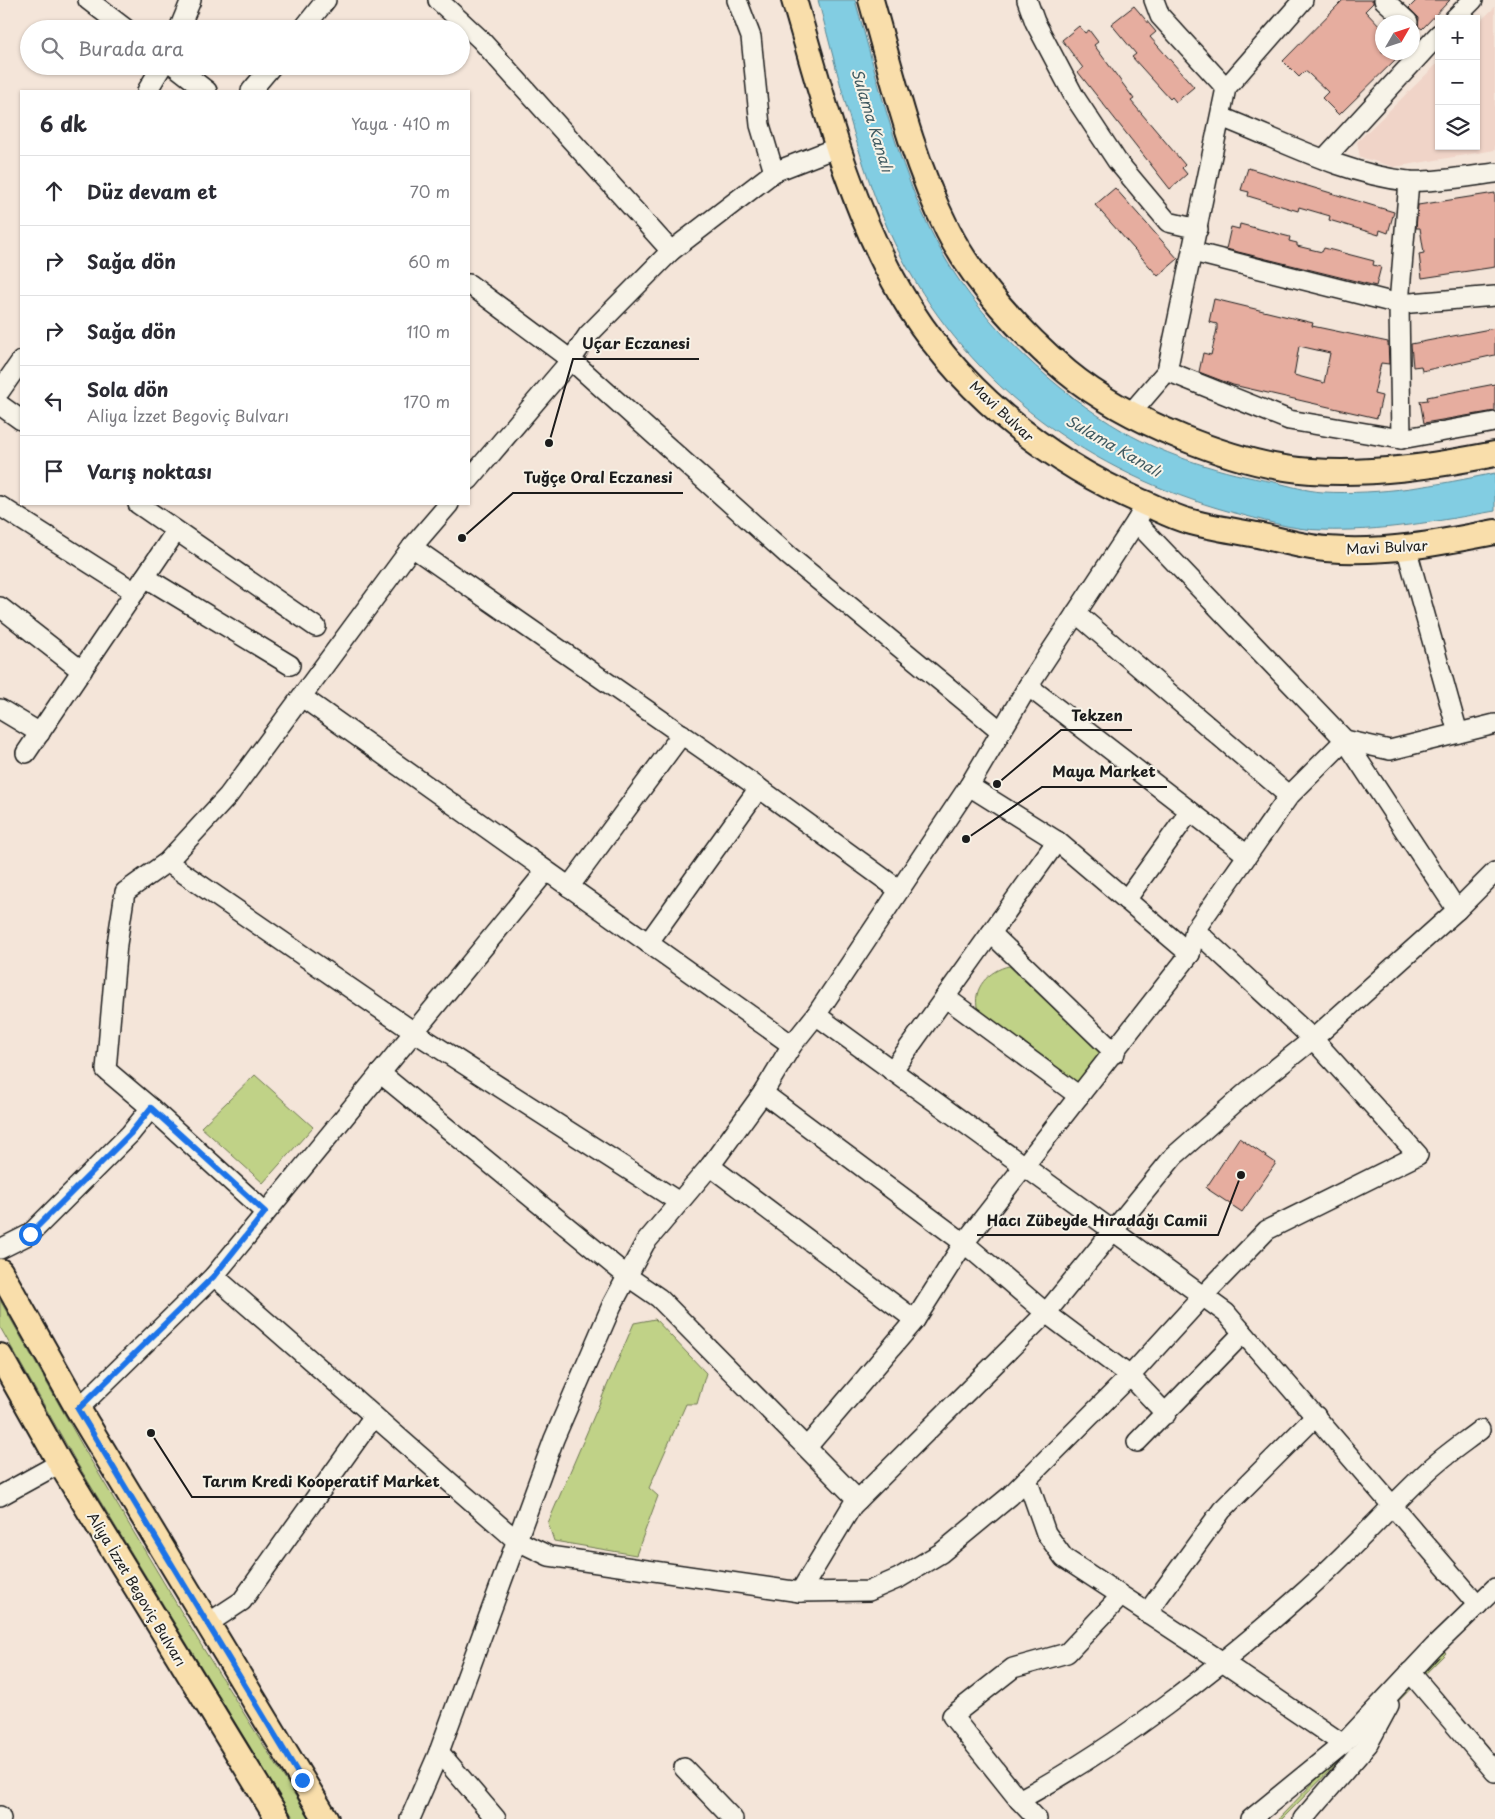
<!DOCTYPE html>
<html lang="tr">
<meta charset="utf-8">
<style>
:root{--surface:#fff;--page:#f2f2f3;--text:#2b2b33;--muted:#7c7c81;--line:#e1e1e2}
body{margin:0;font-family:"Playpen Sans",sans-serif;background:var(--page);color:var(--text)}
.controls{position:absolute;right:15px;top:15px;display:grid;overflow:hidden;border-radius:0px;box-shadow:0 1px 4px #0004}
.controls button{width:45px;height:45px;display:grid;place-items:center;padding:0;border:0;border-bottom:1px solid var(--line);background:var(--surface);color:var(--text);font:25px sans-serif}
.compass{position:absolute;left:1375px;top:15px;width:45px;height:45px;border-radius:50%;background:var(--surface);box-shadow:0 1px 4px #0004;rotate:51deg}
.stop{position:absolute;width:15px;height:15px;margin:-11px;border:4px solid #1a73e8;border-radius:50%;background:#fff}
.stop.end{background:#1a73e8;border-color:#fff;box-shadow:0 1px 5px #0008}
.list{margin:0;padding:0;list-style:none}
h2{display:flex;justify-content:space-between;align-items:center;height:65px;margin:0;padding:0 20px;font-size:21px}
h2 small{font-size:16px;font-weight:400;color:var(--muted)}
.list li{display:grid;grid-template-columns:32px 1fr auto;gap:15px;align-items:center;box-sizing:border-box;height:70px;padding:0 20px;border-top:1px solid var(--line)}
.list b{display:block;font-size:19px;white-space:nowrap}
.list p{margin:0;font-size:16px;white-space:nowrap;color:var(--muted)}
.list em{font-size:16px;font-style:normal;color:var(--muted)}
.icon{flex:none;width:28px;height:28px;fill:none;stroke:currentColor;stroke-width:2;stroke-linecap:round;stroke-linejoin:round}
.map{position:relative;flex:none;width:1495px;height:1819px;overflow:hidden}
.search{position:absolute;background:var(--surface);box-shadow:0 1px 4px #0004;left:20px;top:20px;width:450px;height:55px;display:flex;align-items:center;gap:12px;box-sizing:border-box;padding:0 18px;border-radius:28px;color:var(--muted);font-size:19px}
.panel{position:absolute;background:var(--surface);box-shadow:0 1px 4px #0004;left:20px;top:90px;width:450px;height:415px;border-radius:0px}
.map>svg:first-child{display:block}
.built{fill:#f0d4c8}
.green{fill:#c0d287;stroke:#6e7752}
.water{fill:#82cde2;stroke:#598693}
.building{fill:#e6ad9f;stroke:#1c1c1c;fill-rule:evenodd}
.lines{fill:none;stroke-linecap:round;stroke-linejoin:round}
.minor-casing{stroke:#1c1c1c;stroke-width:22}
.major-casing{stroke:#1c1c1c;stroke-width:28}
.minor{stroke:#f7f3e8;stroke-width:19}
.major{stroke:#f9deab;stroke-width:24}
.route{stroke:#1a73e8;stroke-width:6}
.labels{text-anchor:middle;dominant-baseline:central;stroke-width:4;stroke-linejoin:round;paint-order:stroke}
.street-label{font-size:14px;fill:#1c1c1c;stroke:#f7f3e8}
.water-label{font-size:15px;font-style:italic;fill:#405a61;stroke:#f7f3e8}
.leader{fill:none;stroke:#1c1c1c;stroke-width:2}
.callout-dot{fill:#1c1c1c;stroke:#f7f3e8;stroke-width:2}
.callout-label{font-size:15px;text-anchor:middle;font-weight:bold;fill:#1c1c1c;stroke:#f7f3e8;stroke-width:4;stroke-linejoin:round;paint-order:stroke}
</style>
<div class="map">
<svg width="1495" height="1819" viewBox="0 0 1495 1819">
<rect width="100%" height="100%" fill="#f4e5d9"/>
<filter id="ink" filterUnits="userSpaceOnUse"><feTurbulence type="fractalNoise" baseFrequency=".02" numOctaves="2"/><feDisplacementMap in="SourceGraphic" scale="10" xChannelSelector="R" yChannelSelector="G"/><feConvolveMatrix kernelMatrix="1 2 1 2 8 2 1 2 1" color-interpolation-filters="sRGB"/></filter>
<g filter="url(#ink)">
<!-- built -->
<polygon class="built" points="1495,7 1495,150 1394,167 1360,157 1357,142 1439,62 1439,146 1476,146 1476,25"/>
<!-- green -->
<g class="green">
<path d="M 1009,966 L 1107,1059 L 1082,1092 L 978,1010 C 971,989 989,970 1009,966 Z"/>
<polygon points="255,1075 313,1127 263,1183 201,1127"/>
<polygon points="0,1300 87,1454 201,1645 310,1819 294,1819 75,1460 0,1327"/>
<polygon points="655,1319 706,1373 697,1404 686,1404 649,1488 658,1496 636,1555 554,1541 548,1523 634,1323"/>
<polygon points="1443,1650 1446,1653 1282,1819 1278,1819"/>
</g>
<!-- water -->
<path class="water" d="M 818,0 L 855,0 C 880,87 900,179 945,258 C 983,324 1057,393 1123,431 C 1168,457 1223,473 1274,482 C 1290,486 1307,491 1323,492 C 1381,495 1438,485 1495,473 L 1495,511 C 1438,521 1380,532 1322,530 C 1291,530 1260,519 1231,512 C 1090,473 972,389 902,258 C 862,183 841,83 818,0 Z"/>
<!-- building -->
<g class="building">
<polygon points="1343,0 1373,0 1373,3 1365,11 1382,29 1382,52 1403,52 1339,115 1322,98 1328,92 1309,74 1305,71 1299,77 1283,61"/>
<polygon points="1417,0 1450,0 1422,29 1418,26 1419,18 1409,8"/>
<polygon points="1134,6 1156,32 1150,37 1194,87 1176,102 1172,97 1170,99 1132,57 1136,54 1111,24"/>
<polygon points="1079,26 1085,33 1089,30 1098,42 1094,45 1134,99 1131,101 1185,165 1182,168 1187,174 1170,189 1078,72 1083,68 1062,40"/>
<polygon points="1248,168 1394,212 1388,233 1380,230 1379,235 1329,220 1330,216 1299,207 1298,211 1248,196 1249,192 1241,190"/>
<polygon points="1115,188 1178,259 1158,276 1095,205"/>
<polygon points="1495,193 1495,267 1422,278 1419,254 1424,253 1420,228 1416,228 1418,205"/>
<polygon points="1240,224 1290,237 1289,241 1297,243 1297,246 1322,252 1324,248 1374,261 1373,265 1381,267 1376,286 1226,249 1231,227 1239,229"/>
<path d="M 1214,299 L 1313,323 L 1312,326 L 1388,342 L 1389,364 L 1381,363 L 1374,394 L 1382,396 L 1377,418 L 1233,385 L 1199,372 L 1203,353 L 1211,355 L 1217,329 L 1217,324 L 1209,322 ZM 1299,346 L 1330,353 L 1324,383 L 1294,375 Z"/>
<polygon points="1495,328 1495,355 1422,371 1421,366 1413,367 1411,344"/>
<polygon points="1495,384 1495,411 1424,423 1420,401 1428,400 1427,397"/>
<polygon points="1239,1138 1276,1163 1242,1212 1206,1188"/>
</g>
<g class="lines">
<!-- minor casing -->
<g class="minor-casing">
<g id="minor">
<polyline points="88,0 126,29"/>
<polyline points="438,0 480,39 671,251 774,172 838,147"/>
<polyline points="737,0 751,37 760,125 774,172"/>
<polyline points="1027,0 1035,22 1074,96 1117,161 1168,222 1198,229"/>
<polyline points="1154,0 1160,16 1226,88"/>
<polyline points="1384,0 1408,22"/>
<polyline points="1454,19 1473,0"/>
<polyline points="179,29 191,0"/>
<polyline points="303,29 326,0"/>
<polyline points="175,66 207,91"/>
<polyline points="147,91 162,66"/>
<polyline points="251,91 272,66"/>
<path d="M 1221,117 C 1281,140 1342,174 1408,181 C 1430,183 1471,176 1495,173"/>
<polyline points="1324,159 1439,34"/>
<polyline points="1193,252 1399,304 1495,296"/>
<polyline points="469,284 571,360 789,556 1001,731"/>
<polyline points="1167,371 1289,420 1401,439 1495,422"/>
<polyline points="0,391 21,361"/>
<polyline points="0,405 21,420"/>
<polyline points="1131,413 1167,371 1226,88 1303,0"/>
<polyline points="1401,439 1399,304 1409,181"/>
<polyline points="469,480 571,360 588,335 671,251"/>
<polyline points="138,504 316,627"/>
<polyline points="0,506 135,592"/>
<polyline points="1136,522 1345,740 1457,910"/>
<polyline points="412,547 759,788 898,889"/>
<polyline points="1406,547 1458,733"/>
<polyline points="145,577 290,665"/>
<polyline points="0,607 82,671"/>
<polyline points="1076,613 1289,796"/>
<polyline points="1028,686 1247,855"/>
<polyline points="302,697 792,1045"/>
<polyline points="0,709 40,733"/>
<polyline points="26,753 176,531"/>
<polyline points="969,786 1057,841 1190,954"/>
<polyline points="167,862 414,1032 679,1202"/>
<polyline points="569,887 682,734"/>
<polyline points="1126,900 1190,811"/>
<polyline points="991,933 1115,1053"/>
<polyline points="648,943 759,788"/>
<polyline points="945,997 1079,1096"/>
<polyline points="816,1015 1226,1313 1478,1605"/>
<polyline points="892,1071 1057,841"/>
<polyline points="380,1073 627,1276 659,1298 858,1500"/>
<polyline points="763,1093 964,1243 1046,1313 1130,1376 1166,1414"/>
<polyline points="151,1108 265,1212"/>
<polyline points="710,1166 915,1320"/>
<polyline points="0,1249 30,1234 130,1134 151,1108 106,1070 117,944 125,892 167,862 228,796 412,547 449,504"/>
<polyline points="214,1276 516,1540 549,1556 800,1592 869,1591 899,1578 941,1553 1010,1496 1130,1376 1203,1296 1267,1230 1418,1155 1313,1039 1457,910 1495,872"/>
<polyline points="78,1409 214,1276 546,871"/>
<polyline points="1137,1442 1243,1333"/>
<polyline points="807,1447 915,1320 964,1243 1190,954 1195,930 1289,796 1345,740 1390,750 1495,724"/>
<polyline points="1027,1479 1046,1533 1064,1558 1221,1661 1343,1744"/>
<polyline points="0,1496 60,1463"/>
<polyline points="800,1592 852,1506 1046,1313 1174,1156 1248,1091 1313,1039 1195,930"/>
<polyline points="1147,1613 1222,1510 1316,1416"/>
<polyline points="207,1624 242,1601 374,1416"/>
<polyline points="1410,1672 1495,1772"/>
<polyline points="439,1752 496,1819"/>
<polyline points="684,1768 733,1819"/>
<path d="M 1019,1800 C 1121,1745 1215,1671 1302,1594 C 1347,1555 1386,1510 1429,1470 C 1445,1455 1463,1443 1480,1430"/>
<polyline points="0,1816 1,1819"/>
<polyline points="410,1819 439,1752 554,1439 612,1305 645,1243 710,1166 763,1093 792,1045 816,1015 969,786 1028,686 1136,522 1146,504"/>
<polyline points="1037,1819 1019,1800 952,1716 1013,1668 1067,1653 1121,1596"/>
<polyline points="1251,1819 1343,1744 1434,1647 1495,1588"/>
<polyline points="1303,1819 1368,1744 1389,1705"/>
</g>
</g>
<!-- major casing -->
<g class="major-casing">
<g id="major">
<path d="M 794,0 C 823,98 848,202 900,292 C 954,386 1043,459 1142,502 C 1157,508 1172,517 1188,521 C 1212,528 1238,531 1262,536 C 1283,541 1305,547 1326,549 C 1383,554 1439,543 1495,532"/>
<path d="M 871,0 C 893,77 911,158 948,231 C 973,281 1024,336 1067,372 C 1125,420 1235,466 1311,471 C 1373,475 1434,466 1495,454"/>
<polyline points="0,1271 78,1409 326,1819"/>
<polyline points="0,1356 60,1463 278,1819"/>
</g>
</g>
<!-- minor -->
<use href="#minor" class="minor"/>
<!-- major -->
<use href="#major" class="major"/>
</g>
</g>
<g class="lines" filter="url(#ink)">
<!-- route -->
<polyline class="route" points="30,1234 130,1134 151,1108 265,1212 214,1276 78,1409 302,1780"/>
</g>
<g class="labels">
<!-- street labels -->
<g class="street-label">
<text transform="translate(1002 411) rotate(43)">Mavi Bulvar</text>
<text transform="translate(1387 547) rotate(-3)">Mavi Bulvar</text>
<text transform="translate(137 1589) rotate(59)">Aliya İzzet Begoviç Bulvarı</text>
</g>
<!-- water labels -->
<g class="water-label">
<text transform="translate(873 120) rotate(73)">Sulama Kanalı</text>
<text transform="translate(1114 445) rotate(30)">Sulama Kanalı</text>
</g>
</g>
<!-- callouts -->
<path class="leader" d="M549 443L573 359H699M462 538L513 493H683M997 784L1061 730H1132M966 839L1042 787H1167M1241 1175L1218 1235H977M151 1433L192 1497H450"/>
<g class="callout-dot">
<circle cx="549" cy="443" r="5"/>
<circle cx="462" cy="538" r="5"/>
<circle cx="997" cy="784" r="5"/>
<circle cx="966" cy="839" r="5"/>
<circle cx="1241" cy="1175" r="5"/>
<circle cx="151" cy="1433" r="5"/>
</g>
<g class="callout-label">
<text x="636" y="349">Uçar Eczanesi</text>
<text x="598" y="483">Tuğçe Oral Eczanesi</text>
<text x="1097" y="721">Tekzen</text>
<text x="1104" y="777">Maya Market</text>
<text x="1097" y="1226">Hacı Zübeyde Hıradağı Camii</text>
<text x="321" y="1487">Tarım Kredi Kooperatif Market</text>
</g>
</svg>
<div class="controls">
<button>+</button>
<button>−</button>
<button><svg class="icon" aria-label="layers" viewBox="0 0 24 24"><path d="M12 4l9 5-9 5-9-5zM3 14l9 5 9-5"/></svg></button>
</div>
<svg class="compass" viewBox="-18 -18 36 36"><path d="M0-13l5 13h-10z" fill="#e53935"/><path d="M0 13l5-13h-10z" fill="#7c7c81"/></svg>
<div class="stop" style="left:30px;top:1234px"></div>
<div class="stop end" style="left:302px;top:1780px"></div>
<div class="search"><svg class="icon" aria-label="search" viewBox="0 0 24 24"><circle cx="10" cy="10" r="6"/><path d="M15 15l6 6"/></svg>Burada ara</div>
<section class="panel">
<h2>6 dk<small>Yaya · 410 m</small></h2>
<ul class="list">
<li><svg class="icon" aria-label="ahead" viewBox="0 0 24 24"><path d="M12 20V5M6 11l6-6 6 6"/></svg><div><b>Düz devam et</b></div><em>70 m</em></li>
<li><svg class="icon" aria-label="right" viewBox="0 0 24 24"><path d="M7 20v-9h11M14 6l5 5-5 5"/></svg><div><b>Sağa dön</b></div><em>60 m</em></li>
<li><svg class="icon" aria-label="right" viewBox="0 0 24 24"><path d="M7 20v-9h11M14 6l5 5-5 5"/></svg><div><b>Sağa dön</b></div><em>110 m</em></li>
<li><svg class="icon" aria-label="left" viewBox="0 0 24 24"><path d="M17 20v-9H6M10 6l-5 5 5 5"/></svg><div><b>Sola dön</b><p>Aliya İzzet Begoviç Bulvarı</p></div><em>170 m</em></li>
<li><svg class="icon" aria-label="arrive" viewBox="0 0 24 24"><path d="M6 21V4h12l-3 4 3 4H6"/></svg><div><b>Varış noktası</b></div></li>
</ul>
</section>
</div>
